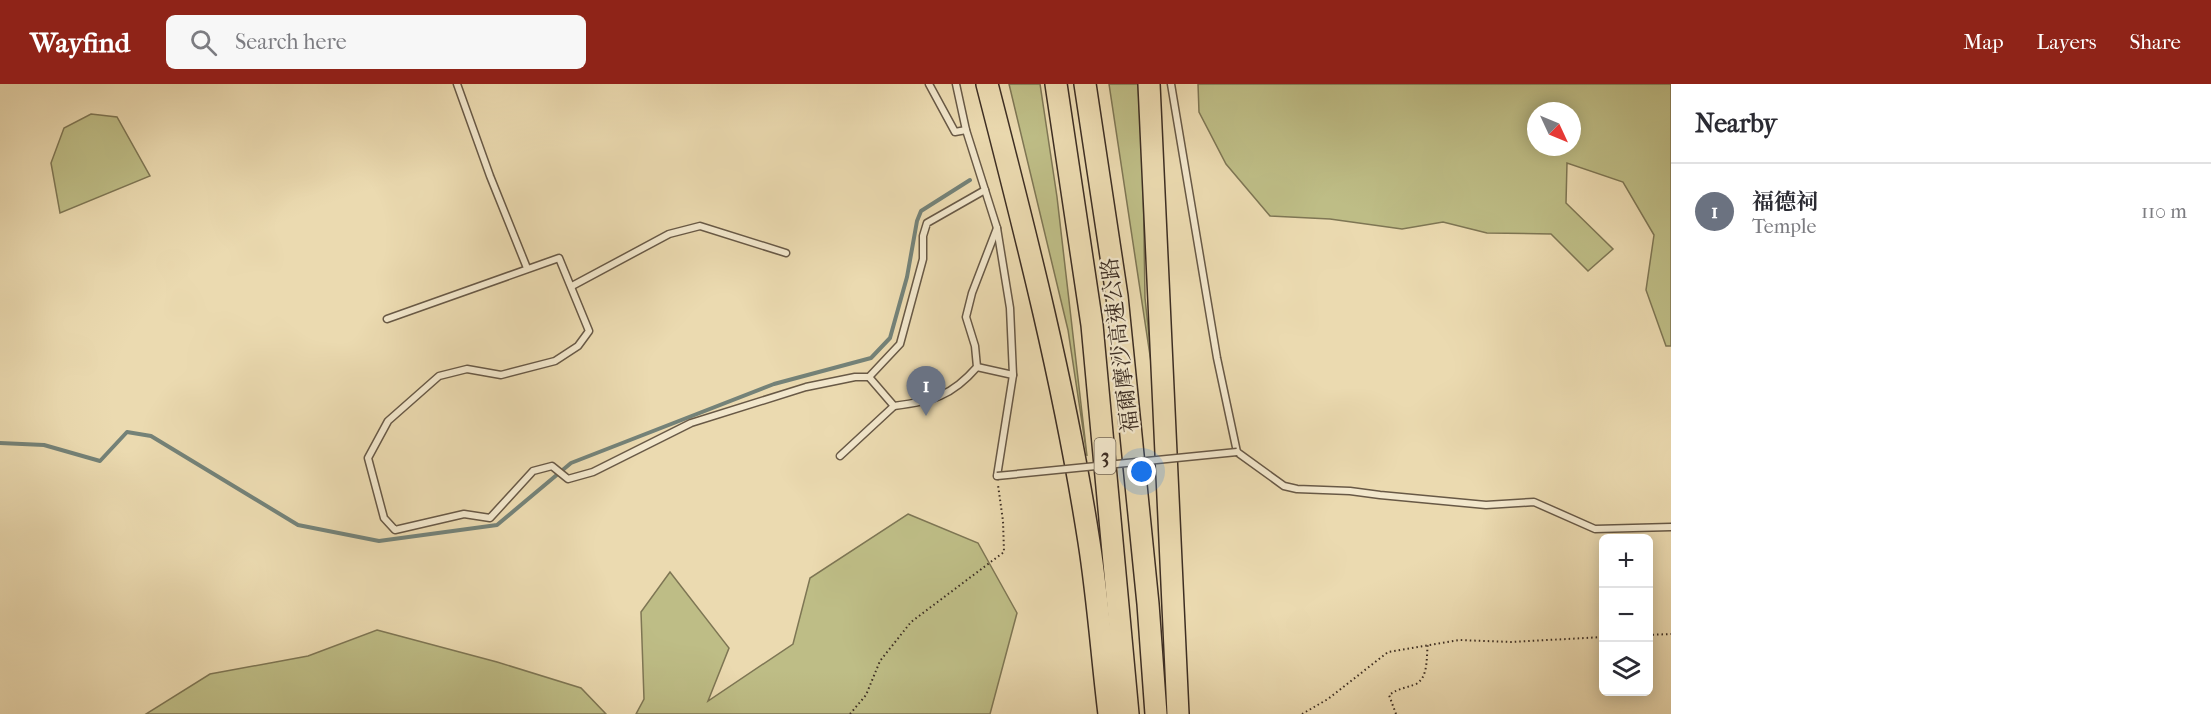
<!DOCTYPE html>
<meta charset="utf-8">
<style>
:root{--surface:#fff;--page:#f7f7f7;--text:#2b2b33;--muted:#7c7c81;--line:#e1e1e2;--accent:#8f2418}
body{margin:0;font-family:"IM FELL French Canon","Noto Serif TC",serif;background:var(--page);color:var(--text)}
.controls{position:absolute;right:18px;bottom:18px;display:grid;overflow:hidden;border-radius:9px;box-shadow:0 3px 15px #0003}
.controls button{width:54px;height:54px;display:grid;place-items:center;padding:0;border:0;border-bottom:2px solid var(--line);background:var(--surface);color:var(--text);font:30px sans-serif}
.compass{position:absolute;left:1527px;top:18px;width:54px;height:54px;border-radius:50%;background:var(--surface);box-shadow:0 3px 15px #0003;rotate:134deg}
.you{position:absolute;left:1142px;top:388px;width:21px;height:21px;margin:-15px;border:4px solid #fff;border-radius:50%;background:#1a73e8;box-shadow:0 0 0 9px #1a73e833}
.badge{display:grid;place-items:center;width:39px;height:39px;border-radius:50%;background:var(--accent);color:#fff;font-size:20px;font-weight:700}
.pin{position:absolute;translate:-50% -50px;filter:drop-shadow(0 2px 3px #0008)}
.pin::after{content:'';position:absolute;top:32px;width:21px;height:18px;background:inherit;clip-path:polygon(0 0,100% 0,50% 100%)}
.list{margin:0;padding:0;list-style:none}
h2{display:flex;justify-content:space-between;align-items:center;height:78px;margin:0;padding:0 24px;font-size:26px}
h2 small{font-size:20px;font-weight:400;color:var(--muted)}
.list li{display:grid;grid-template-columns:39px 1fr auto;gap:18px;align-items:center;box-sizing:border-box;height:96px;padding:0 24px;border-top:2px solid var(--line)}
.list b{display:block;font-size:22px;white-space:nowrap}
.list p{margin:0;font-size:20px;white-space:nowrap;color:var(--muted)}
.list em{font-size:20px;font-style:normal;color:var(--muted)}
.icon{flex:none;width:33px;height:33px;fill:none;stroke:currentColor;stroke-width:2;stroke-linecap:round;stroke-linejoin:round}
.map{position:relative;flex:none;width:1671px;height:630px;overflow:hidden}
header{display:flex;align-items:center;gap:36px;box-sizing:border-box;height:84px;padding:0 30px;background:var(--accent);color:#fff}
header strong{font-size:28px}
nav{display:flex;gap:33px;margin-inline-start:auto;font-size:21px}
.search{width:420px;height:54px;background:var(--page);display:flex;align-items:center;gap:15px;box-sizing:border-box;padding:0 21px;border-radius:9px;color:var(--muted);font-size:22px}
main{display:flex}
aside{flex:1;background:var(--surface)}
.map>svg:first-child{display:block}
.green{fill:#bebd86;stroke:#7e7654;stroke-width:1.5;fill-rule:evenodd}
.lines{fill:none;stroke-linecap:round;stroke-linejoin:round}
.stream{stroke:#748278;stroke-width:4}
.lane-casing{stroke:#685946;stroke-width:9}
.highway-casing{stroke:#3d2e23;stroke-width:24}
.path{stroke:#3d2e23;stroke-width:2;stroke-dasharray:1.5 3;stroke-linecap:butt}
.lane{stroke:#f2e7cc;stroke-width:6}
.highway{stroke:#ebdab0;stroke-width:21}
.lane-bridge-casing{stroke:#685946;stroke-width:9;stroke-linecap:butt}
.lane-bridge{stroke:#f2e7cc;stroke-width:6}
.labels{text-anchor:middle;dominant-baseline:central;stroke-width:4.5;stroke-linejoin:round;paint-order:stroke}
.shield{fill:#f2e7cc;stroke:#736656;stroke-width:1.5}
.shield-label{font-size:21px;font-weight:bold;fill:#3d2e23}
.street-label{font-size:22px;fill:#3d2e23;stroke:#f2e7cc}
</style>
<header>
<strong>Wayfind</strong>
<div class="search"><svg class="icon" aria-label="search" viewBox="0 0 24 24"><circle cx="10" cy="10" r="6"/><path d="M15 15l6 6"/></svg>Search here</div>
<nav><a>Map</a><a>Layers</a><a>Share</a></nav>
</header>
<main>
<div class="map">
<svg width="1671" height="630" viewBox="0 0 1671 630">
<rect width="100%" height="100%" fill="#ebdab0"/>
<filter id="stains"><feTurbulence type="fractalNoise" baseFrequency=".00333" numOctaves="4"/><feColorMatrix values="0 0 0 0 .2 0 0 0 0 .09 0 0 0 0 .02 0 0 0 .5 -.17"/></filter>
<radialGradient id="worn" r=".72"><stop offset=".6" stop-color="#630" stop-opacity="0"/><stop offset="1" stop-color="#630" stop-opacity=".3"/></radialGradient>
<!-- green -->
<g class="green">
<polygon points="1009,0 1040,0 1057,113 1087,372 1068,246"/>
<polygon points="1109,0 1138,0 1143,91 1145,214 1154,298"/>
<path d="M 1198,0 L 1671,0 L 1671,262 L 1666,262 L 1646,206 L 1654,151 L 1623,98 L 1567,79 L 1566,119 L 1613,165 L 1588,187 L 1551,150 L 1487,149 L 1443,138 L 1402,145 L 1330,135 L 1270,132 L 1226,80 L 1199,28 ZM 1536,27 L 1572,27 L 1572,63 L 1536,63 Z"/>
<polygon points="91,30 117,33 150,92 60,129 51,79 64,44"/>
<polygon points="908,430 978,459 1017,529 990,630 636,630 644,615 641,528 670,488 729,564 708,617 793,560 810,494"/>
<polygon points="377,546 497,578 581,604 606,630 146,630 210,590 308,572"/>
</g>
<g class="lines">
<!-- stream -->
<polyline class="stream" points="0,359 44,361 100,377 127,348 151,352 298,441 379,457 497,441 571,379 774,300 871,274 890,254 907,193 917,137 921,127 970,96"/>
<!-- lane casing -->
<g class="lane-casing">
<g id="lane">
<polyline points="457,0 490,92 527,184"/>
<polyline points="929,0 955,48 966,46"/>
<polyline points="956,0 966,46 997,144 1010,224 1013,291 997,392"/>
<polyline points="1171,0 1217,274 1237,368 1284,402 1297,405 1350,407 1380,411 1486,421 1534,418 1595,445 1671,443"/>
<polyline points="572,202 669,150 700,142 786,169"/>
<polyline points="387,235 559,174 589,247 578,262 555,277 501,291 467,285 439,292 388,337 368,374 384,434 395,446 464,430 490,434 533,387 552,382 568,395 593,388 691,339 806,303 855,293 869,293 900,260 923,175 923,152 927,139 985,106"/>
<polyline points="977,283 1013,291"/>
<path d="M 869,293 L 894,322 C 932,317 951,313 977,283 L 975,262 L 966,233 L 972,209 L 997,144"/>
<polyline points="840,372 894,322"/>
</g>
</g>
<!-- highway casing -->
<g class="highway-casing">
<g id="highway">
<path d="M 987,0 C 1026,151 1065,303 1089,458 C 1098,515 1102,573 1109,630"/>
<polyline points="1056,0 1092,241 1128,630"/>
<polyline points="1085,0 1117,212 1148,520 1156,630"/>
<polyline points="1149,0 1178,630"/>
</g>
</g>
<!-- path -->
<g class="path">
<polyline points="1648,551 1671,550"/>
<polyline points="850,630 866,611 880,577 911,538 1004,468 1003,437 998,401"/>
<polyline points="1302,630 1328,615 1388,568 1459,556 1511,558 1604,553"/>
<path d="M 1396,630 L 1389,611 C 1399,604 1406,604 1416,600 C 1429,593 1426,572 1428,559"/>
</g>
<!-- lane -->
<use href="#lane" class="lane"/>
<!-- highway -->
<use href="#highway" class="highway"/>
<!-- lane-bridge casing -->
<g class="lane-bridge-casing">
<polyline id="lane-bridge" points="997,392 1237,368"/>
</g>
<!-- lane-bridge -->
<use href="#lane-bridge" class="lane-bridge"/>
</g>
<g class="labels">
<!-- shield labels -->
<rect class="shield" x="1094.5" y="354" width="21" height="36" rx="4.5"/>
<g class="shield-label">
<text x="1105" y="372">3</text>
</g>
<!-- street labels -->
<g class="street-label">
<text transform="translate(1120 261) rotate(-97)">福爾摩沙高速公路</text>
</g>
</g>
<rect width="100%" height="100%" filter="url(#stains)"/>
<rect width="100%" height="100%" fill="url(#worn)"/>
</svg>
<div class="controls">
<button>+</button>
<button>−</button>
<button><svg class="icon" aria-label="layers" viewBox="0 0 24 24"><path d="M12 4l9 5-9 5-9-5zM3 14l9 5 9-5"/></svg></button>
</div>
<svg class="compass" viewBox="-18 -18 36 36"><path d="M0-13l5 13h-10z" fill="#e53935"/><path d="M0 13l5-13h-10z" fill="#7c7c81"/></svg>
<div class="you"></div>
<div class="pin badge" style="left:926px;top:332px;background:#6b7280">1</div>
</div>
<aside>
<h2>Nearby<small></small></h2>
<ul class="list">
<li><span class="badge" style="background:#6b7280">1</span><div><b>福德祠</b><p>Temple</p></div><em>110 m</em></li>
</ul>
</aside>
</main>
